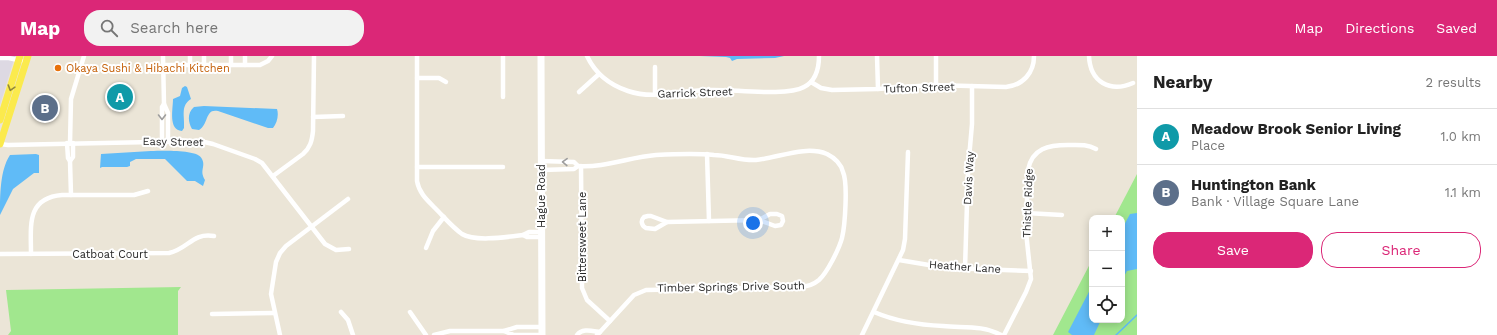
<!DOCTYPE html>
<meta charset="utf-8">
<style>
:root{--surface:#fff;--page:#f2f2f2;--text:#222;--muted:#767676;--line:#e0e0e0;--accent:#db2777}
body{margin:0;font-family:"Work Sans",sans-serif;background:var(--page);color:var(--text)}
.controls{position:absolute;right:12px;bottom:12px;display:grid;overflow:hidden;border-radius:8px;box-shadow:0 2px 10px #0003}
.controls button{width:36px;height:36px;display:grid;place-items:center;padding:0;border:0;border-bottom:1px solid var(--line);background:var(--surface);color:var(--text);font:20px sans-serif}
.you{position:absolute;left:753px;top:167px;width:14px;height:14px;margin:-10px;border:3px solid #fff;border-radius:50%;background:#1a73e8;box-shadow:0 0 0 6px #1a73e833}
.badge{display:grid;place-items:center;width:26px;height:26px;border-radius:50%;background:var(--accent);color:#fff;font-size:13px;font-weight:700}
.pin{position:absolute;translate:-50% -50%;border:2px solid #fff;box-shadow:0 1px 4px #0006}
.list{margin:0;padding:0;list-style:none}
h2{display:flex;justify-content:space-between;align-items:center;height:52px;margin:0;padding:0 16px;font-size:17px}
h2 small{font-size:13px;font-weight:400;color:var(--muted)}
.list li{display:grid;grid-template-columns:26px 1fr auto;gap:12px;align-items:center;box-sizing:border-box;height:56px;padding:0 16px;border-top:1px solid var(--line)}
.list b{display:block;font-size:15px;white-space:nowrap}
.list p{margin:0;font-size:13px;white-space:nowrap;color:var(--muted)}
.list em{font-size:13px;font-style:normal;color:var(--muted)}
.actions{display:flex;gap:8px;padding:12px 16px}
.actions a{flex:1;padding:9px 0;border:1px solid var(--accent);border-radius:16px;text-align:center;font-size:14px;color:var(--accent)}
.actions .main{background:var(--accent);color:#fff}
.icon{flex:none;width:22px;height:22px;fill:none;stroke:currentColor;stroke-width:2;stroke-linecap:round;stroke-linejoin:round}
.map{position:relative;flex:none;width:1137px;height:279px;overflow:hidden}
header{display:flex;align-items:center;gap:24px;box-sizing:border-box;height:56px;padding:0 20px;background:var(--accent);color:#fff}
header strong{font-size:19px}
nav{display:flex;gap:22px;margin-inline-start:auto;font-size:14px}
.search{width:280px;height:36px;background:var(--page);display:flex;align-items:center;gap:10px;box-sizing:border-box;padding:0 14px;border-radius:16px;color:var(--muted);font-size:15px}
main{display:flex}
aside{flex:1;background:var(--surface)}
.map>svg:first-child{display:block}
.industrial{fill:#ddd9e3}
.green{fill:#a1e78e}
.water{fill:#60bbf7}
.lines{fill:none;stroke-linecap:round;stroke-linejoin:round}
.stream{stroke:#60bbf7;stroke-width:1.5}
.street{stroke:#fff;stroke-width:4.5}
.secondary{stroke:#fff;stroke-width:7}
.primary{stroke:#fbea4d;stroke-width:7}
.oneway{stroke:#91883a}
.oneway2{stroke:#9e9e9e}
.food-dot{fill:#e8710a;stroke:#fff;stroke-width:1.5}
.labels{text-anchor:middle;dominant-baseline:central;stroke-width:4;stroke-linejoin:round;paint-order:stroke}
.food-label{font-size:11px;fill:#c56008;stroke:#fff;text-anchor:start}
.street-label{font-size:11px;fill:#272727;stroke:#fff}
</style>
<header>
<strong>Map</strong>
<div class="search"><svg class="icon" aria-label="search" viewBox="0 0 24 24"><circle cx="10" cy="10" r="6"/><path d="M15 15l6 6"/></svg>Search here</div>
<nav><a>Map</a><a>Directions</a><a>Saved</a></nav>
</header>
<main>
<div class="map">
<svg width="1137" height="279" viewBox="0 0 1137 279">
<rect width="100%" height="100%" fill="#ebe5d7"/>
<!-- industrial -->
<polygon class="industrial" points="0,0 15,0 0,49"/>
<!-- green -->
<g class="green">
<polygon points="1137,118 1137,279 1053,279 1092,204 1092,264 1122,264 1122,162 1114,162"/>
<polygon points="181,231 178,235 178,279 8,279 11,275 6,234"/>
</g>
<!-- water -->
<g class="water">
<polygon points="700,0 784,0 775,2 737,3 732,5 730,2 726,1"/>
<path d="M 185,30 L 187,31 L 191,43 C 180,50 185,60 184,72 L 182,75 C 168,74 173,53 173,43 L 180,40 L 182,32 Z"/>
<path d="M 204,50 L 277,53 C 279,59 277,67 273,72 L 268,72 L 218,55 C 205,52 209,68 199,74 L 192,73 C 188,66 187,57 194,51 Z"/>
<path d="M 151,95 C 162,95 198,93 202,103 C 206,111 199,114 205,124 L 203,130 L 195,125 L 187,125 L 165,103 L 136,103 L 130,106 L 130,110 L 127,111 L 102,111 L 100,112 L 101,98 Z"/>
<path d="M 36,98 L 39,99 L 39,117 L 34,117 L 13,133 L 0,159 C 0,139 0,114 10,99 Z"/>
<polygon points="1137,157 1137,213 1127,215 1122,224 1122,173 1130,158"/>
<polygon points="1092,230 1092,264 1101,264 1094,279 1072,279 1068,276"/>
</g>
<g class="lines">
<!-- stream -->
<polyline class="stream" points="1116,279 1137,259"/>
<!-- street -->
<g class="street">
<polyline points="163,0 164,48"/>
<polyline points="231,0 231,9"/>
<path d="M 417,0 L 417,125 C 419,137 427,144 435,152 C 444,161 452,171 462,178 C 475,186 507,181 523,179"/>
<polyline points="503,0 503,41"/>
<path d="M 587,0 C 595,17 610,29 628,35 C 654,44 683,34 710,34 C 732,33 786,41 804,31 C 816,25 819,13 819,0"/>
<polyline points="877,0 878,33"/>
<path d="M 1089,0 C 1090,26 1110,37 1133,27"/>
<polyline points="0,2 9,2 26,6"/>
<polyline points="163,9 260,9 268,5 272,0"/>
<polyline points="190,9 190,0"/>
<polyline points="204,9 204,0"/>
<polyline points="245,9 245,0"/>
<polyline points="655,11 655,38"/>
<polyline points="417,22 439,22 446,26"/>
<path d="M 811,26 L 821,32 L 832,34 L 878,33 L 932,29 L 1006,31 C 1023,29 1034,17 1034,0"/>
<polyline points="936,29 936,0"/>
<polyline points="579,36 599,18"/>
<polyline points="313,61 343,60"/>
<polyline points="162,86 162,51 164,48 168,57 168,86"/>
<polyline points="67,87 68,102 70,105 73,101 73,87"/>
<polyline points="70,87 71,43 84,0"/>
<polyline points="0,88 8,89 200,85 213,88 255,103 262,107 325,188 336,194 349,193"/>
<polyline points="707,98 709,165"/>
<polyline points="70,105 71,139"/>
<polyline points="541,105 574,106 578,110 574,113 541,114"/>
<path d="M 578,110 C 604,112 630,101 656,99 C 675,98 695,97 714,99 C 728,99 741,105 756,104 C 778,102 805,89 827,98 C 835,102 841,108 843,116 C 848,127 845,170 842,182 C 839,193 827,217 819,224 C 813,229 806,231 799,231 L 646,234 L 634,239 L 600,276"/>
<polyline points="581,110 582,232 587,244 610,265"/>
<polyline points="417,111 503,111"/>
<path d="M 273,120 L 303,98 C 310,92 312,85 313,75 L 314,0"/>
<polyline points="1026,157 1062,159"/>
<polygon points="770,158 777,158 782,160 783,165 781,169 775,170 759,164"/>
<path d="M 648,160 L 651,160 L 667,166 L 655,173 L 646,172 C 642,170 640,165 644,161 Z"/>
<polyline points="667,166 759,164"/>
<polyline points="541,176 529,176 523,179 527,181 541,181"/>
<polyline points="426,192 433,175 444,161"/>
<path d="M 0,198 L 169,197 C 188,193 193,176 214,180"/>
<path d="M 31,198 C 31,170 26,142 62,139 L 134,139 L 148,135"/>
<polyline points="899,204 947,212 1031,215"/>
<polyline points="965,213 968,114 972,68 972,30"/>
<polyline points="341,256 348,264 353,279"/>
<polyline points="410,256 426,279"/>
<path d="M 874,256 C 895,265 920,269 943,270 C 963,272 983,269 1001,279"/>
<polyline points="212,258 274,257"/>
<polyline points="280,279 271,238 276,206 280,197 286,190 348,143"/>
<polyline points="434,279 450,275 504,275"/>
<polyline points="539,279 514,279 504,275 517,271 542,271"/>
<path d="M 577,279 C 582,272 592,275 600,276 L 597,279"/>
<polyline points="862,279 903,194 905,183 908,96"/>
<path d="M 1004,279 L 1026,236 L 1031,223 L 1026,176 L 1028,114 C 1032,92 1049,89 1068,89 C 1078,89 1087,88 1096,93"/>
</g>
<!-- secondary -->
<polyline class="secondary" points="541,0 542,279"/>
<!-- primary -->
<g class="primary">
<polyline points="0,64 20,0"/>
<polyline points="0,88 28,0"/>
</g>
</g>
<!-- one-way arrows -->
<defs><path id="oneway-chevron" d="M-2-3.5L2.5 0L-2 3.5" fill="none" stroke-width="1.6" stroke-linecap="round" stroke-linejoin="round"/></defs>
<use class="oneway" href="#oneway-chevron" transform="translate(11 32) rotate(107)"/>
<g class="oneway2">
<use href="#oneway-chevron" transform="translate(162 61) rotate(90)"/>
<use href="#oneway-chevron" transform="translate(565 106) rotate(-178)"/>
</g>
<!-- markers -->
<circle class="food-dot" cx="58" cy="12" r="4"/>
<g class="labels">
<!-- food labels -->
<g class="food-label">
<text x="66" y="12">Okaya Sushi &amp; Hibachi Kitchen</text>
</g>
<!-- street labels -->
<g class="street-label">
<text transform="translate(919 32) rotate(-2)">Tufton Street</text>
<text transform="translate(695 37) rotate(-2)">Garrick Street</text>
<text transform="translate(173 86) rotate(1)">Easy Street</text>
<text transform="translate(969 122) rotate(-87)">Davis Way</text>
<text transform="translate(541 140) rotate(-90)">Hague Road</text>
<text transform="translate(1028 147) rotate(-88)">Thistle Ridge</text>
<text transform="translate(582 181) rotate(-90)">Bittersweet Lane</text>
<text x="110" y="198">Catboat Court</text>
<text transform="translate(965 211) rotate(4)">Heather Lane</text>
<text transform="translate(731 231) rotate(-1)">Timber Springs Drive South</text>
</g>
</g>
</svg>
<div class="controls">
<button>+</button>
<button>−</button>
<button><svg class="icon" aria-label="locate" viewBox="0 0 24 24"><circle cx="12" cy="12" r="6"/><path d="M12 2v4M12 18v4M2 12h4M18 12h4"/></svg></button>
</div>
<div class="you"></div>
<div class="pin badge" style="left:120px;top:41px;background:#0f9aa8">A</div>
<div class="pin badge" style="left:45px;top:52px;background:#5c6f8a">B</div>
</div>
<aside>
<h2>Nearby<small>2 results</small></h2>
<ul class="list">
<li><span class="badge" style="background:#0f9aa8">A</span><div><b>Meadow Brook Senior Living</b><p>Place</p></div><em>1.0 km</em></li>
<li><span class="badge" style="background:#5c6f8a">B</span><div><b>Huntington Bank</b><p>Bank · Village Square Lane</p></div><em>1.1 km</em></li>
</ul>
<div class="actions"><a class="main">Save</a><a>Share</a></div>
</aside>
</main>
